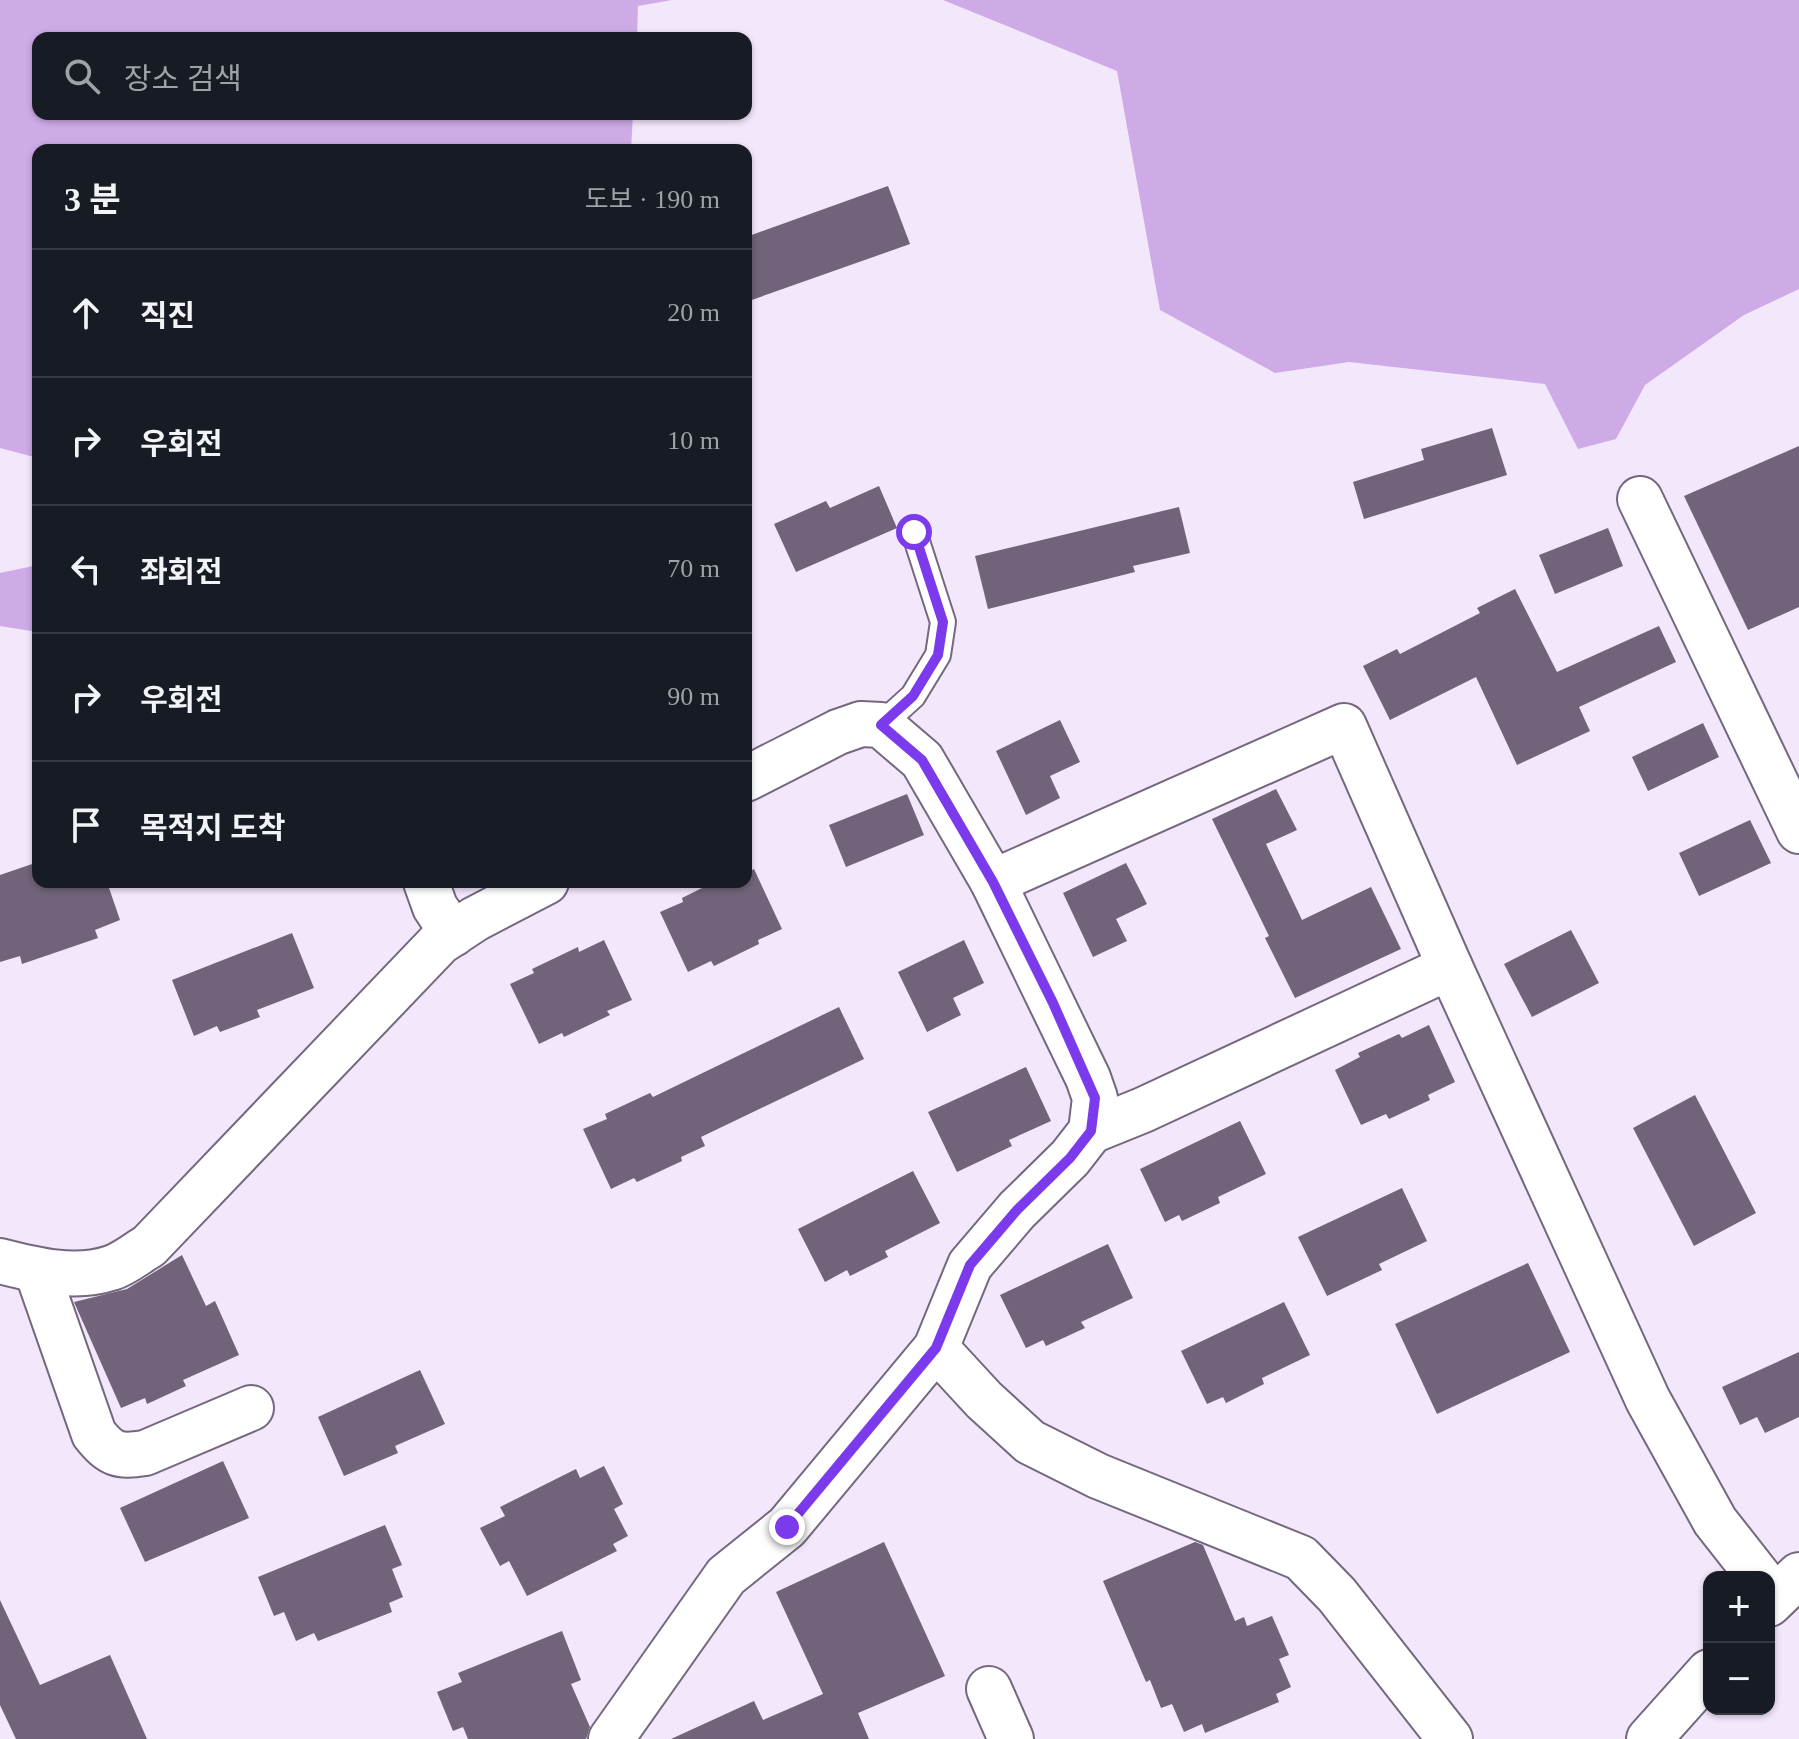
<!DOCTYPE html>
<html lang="ko">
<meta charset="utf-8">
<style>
:root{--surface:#171b24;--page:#20242c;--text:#f1f3f6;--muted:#9ea1a6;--line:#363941}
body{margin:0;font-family:"Times New Roman","Noto Sans KR",serif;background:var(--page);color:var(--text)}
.controls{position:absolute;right:24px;bottom:24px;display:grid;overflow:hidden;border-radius:16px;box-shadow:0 2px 6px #0004}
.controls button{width:72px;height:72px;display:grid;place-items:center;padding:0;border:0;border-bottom:2px solid var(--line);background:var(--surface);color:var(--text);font:40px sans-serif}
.stop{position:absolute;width:24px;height:24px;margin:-18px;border:6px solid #7c3aed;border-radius:50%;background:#fff}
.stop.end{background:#7c3aed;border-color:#fff;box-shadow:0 2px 8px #0008}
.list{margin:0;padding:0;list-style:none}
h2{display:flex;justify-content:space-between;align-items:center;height:104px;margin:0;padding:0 32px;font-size:34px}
h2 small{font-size:26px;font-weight:400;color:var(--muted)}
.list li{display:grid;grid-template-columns:52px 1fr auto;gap:24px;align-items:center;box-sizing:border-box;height:128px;padding:0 32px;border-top:2px solid var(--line)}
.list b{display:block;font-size:30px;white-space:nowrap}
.list em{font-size:26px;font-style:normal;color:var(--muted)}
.icon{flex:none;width:44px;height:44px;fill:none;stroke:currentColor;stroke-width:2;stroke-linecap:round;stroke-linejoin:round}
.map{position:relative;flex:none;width:1799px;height:1739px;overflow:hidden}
.search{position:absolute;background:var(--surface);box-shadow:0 2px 6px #0004;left:32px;top:32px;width:720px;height:88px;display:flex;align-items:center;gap:20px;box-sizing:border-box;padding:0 28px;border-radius:16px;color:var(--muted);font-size:30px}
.panel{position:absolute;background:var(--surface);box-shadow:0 2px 6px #0004;left:32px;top:144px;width:720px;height:744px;border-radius:16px}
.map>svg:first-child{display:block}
.forest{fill:#ceabe6}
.building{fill:#70637a}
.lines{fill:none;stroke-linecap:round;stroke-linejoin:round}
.lane-casing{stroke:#75687e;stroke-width:28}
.street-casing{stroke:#75687e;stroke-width:48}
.lane{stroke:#fff;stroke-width:24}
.street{stroke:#fff;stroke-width:44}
.route{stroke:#7c3aed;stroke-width:10}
</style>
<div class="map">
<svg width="1799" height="1739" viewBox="0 0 1799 1739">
<rect width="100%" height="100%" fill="#f3e7fc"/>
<!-- forest -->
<g class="forest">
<polygon points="0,0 672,0 638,6 637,38 38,38 38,114 633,114 631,150 38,150 38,458 0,448"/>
<polygon points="943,0 1799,0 1799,289 1744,315 1645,385 1616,439 1578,449 1545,384 1349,362 1275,373 1160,310 1117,71"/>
<polygon points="38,565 38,632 0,626 0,573"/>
</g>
<!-- building -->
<g class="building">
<polygon points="888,186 910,244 746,302 746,237"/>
<polygon points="1492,428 1507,475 1364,519 1353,482 1424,460 1421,449"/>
<polygon points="1799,446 1799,607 1748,630 1684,496"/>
<polygon points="879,486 897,528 796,572 774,524 826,501 830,508"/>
<polygon points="1179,507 1190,553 1133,566 1135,572 988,609 975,556"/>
<polygon points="1608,528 1623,566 1555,594 1539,555"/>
<polygon points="1515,589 1557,672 1659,626 1676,662 1579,707 1590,731 1517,765 1476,677 1390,720 1363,666 1397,649 1400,654 1480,613 1477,608"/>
<polygon points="1060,720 1080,762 1050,776 1060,798 1026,815 996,751"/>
<polygon points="1703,723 1719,757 1648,791 1632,757"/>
<polygon points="1276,789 1297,830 1266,844 1302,920 1371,887 1401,949 1295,998 1265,938 1269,936 1212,819"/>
<polygon points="907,794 924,835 846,867 829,825"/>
<polygon points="1750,820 1771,863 1699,896 1679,853"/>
<polygon points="38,862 38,882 107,882 120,920 95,930 98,938 22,964 20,956 0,962 0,875"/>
<polygon points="1126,863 1147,904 1116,919 1127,941 1093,957 1063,893"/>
<polygon points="754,869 782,929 758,940 759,944 714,966 711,961 688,972 660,912 683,902 682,898 714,882 746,882 746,873"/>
<polygon points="1571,930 1599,983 1532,1017 1504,964"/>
<polygon points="292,933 314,988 257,1010 260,1017 220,1032 217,1026 194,1036 172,980"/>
<polygon points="604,940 632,1000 607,1011 610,1015 564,1037 562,1033 539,1044 510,984 534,973 532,969 578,947 579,952"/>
<polygon points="964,940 984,983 953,998 961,1015 927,1032 898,972"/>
<polygon points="839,1007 864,1059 701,1137 705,1146 681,1157 682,1161 637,1182 634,1178 611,1189 583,1129 607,1119 605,1114 650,1093 653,1097"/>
<polygon points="1429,1025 1455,1082 1428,1095 1430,1100 1389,1119 1386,1114 1361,1125 1335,1070 1360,1057 1358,1053 1399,1034 1402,1038"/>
<polygon points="1026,1067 1051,1121 1009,1140 1012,1146 957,1172 928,1112"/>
<polygon points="1695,1095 1756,1213 1694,1246 1633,1128"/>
<polygon points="1240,1121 1266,1174 1218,1197 1220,1203 1182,1221 1179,1215 1165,1222 1140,1169"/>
<polygon points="913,1171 940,1223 885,1251 888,1257 850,1276 847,1270 825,1282 798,1229"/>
<polygon points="1402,1188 1427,1241 1379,1264 1382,1270 1327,1296 1298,1237"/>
<polygon points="1108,1244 1133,1298 1081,1322 1085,1328 1046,1346 1043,1340 1026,1348 1000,1295"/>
<polygon points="182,1255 206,1306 215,1301 239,1355 183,1380 186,1386 147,1404 145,1398 121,1408 74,1302 127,1289"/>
<polygon points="1528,1263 1570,1352 1437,1414 1395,1324"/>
<polygon points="1284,1302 1310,1355 1262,1378 1264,1384 1226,1403 1223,1397 1207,1404 1181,1351"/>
<polygon points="1799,1352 1799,1417 1765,1433 1757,1417 1740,1425 1722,1387"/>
<polygon points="420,1370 445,1424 395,1446 398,1453 344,1476 318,1417"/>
<polygon points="223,1461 249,1518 145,1562 120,1508"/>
<polygon points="604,1466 623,1504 614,1509 628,1536 613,1544 617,1551 527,1596 509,1561 500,1566 480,1528 505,1516 500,1507 576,1469 580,1478"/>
<polygon points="385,1525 402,1565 392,1569 403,1597 389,1603 392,1612 318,1641 314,1633 296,1641 284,1612 274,1616 258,1577"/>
<polygon points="884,1542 945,1676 858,1713 869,1739 671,1739 754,1701 763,1720 823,1694 776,1592"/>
<polygon points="1195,1542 1203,1545 1235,1621 1244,1617 1247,1626 1272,1616 1289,1655 1279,1659 1291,1687 1276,1694 1279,1702 1205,1733 1202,1724 1184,1732 1172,1704 1161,1708 1150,1680 1146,1682 1103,1581"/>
<polygon points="0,1600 40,1685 110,1655 147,1739 16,1739 0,1705"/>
<polygon points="562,1631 581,1680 571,1684 590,1727 586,1739 468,1739 463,1727 453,1731 437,1692 462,1682 458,1673"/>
</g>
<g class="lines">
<!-- lane casing -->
<g class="lane-casing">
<polyline id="lane" points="881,725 913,696 938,655 943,622 914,532"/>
</g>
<!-- street casing -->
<g class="street-casing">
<g id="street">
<polyline points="1640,499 1799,831"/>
<polyline points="426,882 435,907 453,934"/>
<polyline points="993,882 1344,726 1450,967 1648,1400 1715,1521 1759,1577"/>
<polyline points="1091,1131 1143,1110 1450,967"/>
<path d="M 0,1261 C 35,1270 75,1280 111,1268 C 124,1264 137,1253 149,1246 L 440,942 L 475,919 L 546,882"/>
<path d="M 37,1271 L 94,1434 C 111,1455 118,1457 145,1453 L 251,1408"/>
<polyline points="936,1348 984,1400 1030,1442 1098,1476 1301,1558 1337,1595 1450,1739"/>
<polyline points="1769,1604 1799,1575"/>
<polyline points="989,1689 1011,1739"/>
<polyline points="611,1739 726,1576 787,1527 936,1348 970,1265 1017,1210 1070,1158 1091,1131 1095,1098 1088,1078 993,882 922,760 881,725 861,724 838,732 746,779"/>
<polyline points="1649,1739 1709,1672"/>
</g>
</g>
<!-- lane -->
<use href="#lane" class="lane"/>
<!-- street -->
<use href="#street" class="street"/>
</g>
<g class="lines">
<!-- route -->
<polyline class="route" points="787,1527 936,1348 970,1265 1017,1210 1070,1158 1091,1131 1095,1098 1053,1003 993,882 922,760 881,725 913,696 938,655 943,622 914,532"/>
</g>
</svg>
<div class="controls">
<button>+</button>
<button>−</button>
</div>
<div class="stop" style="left:914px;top:532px"></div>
<div class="stop end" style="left:787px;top:1527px"></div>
<div class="search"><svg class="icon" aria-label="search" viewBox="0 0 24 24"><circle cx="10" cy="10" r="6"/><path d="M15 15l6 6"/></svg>장소 검색</div>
<section class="panel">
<h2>3 분<small>도보 · 190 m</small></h2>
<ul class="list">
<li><svg class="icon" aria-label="ahead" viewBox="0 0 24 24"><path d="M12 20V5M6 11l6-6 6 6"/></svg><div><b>직진</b></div><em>20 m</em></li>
<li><svg class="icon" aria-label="right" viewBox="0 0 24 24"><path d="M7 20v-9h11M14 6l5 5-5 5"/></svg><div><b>우회전</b></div><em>10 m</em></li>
<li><svg class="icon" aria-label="left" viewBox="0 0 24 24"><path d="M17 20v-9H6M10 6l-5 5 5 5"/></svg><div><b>좌회전</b></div><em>70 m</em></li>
<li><svg class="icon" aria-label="right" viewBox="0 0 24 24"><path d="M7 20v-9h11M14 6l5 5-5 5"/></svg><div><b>우회전</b></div><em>90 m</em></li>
<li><svg class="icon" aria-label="arrive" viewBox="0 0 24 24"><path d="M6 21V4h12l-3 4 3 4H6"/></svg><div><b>목적지 도착</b></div></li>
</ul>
</section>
</div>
